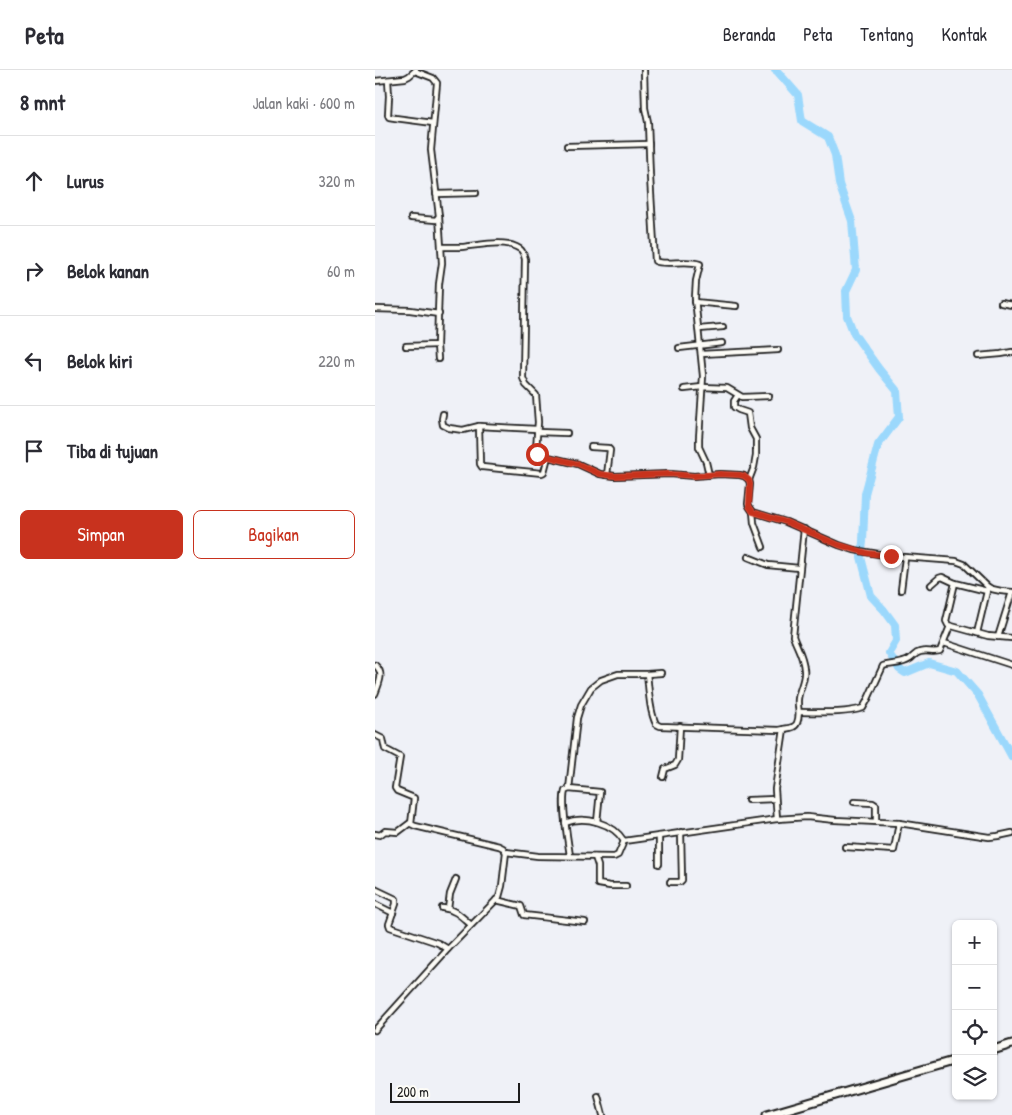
<!DOCTYPE html>
<html lang="id">
<meta charset="utf-8">
<style>
:root{--surface:#fff;--page:#f7f7f7;--text:#2b2b33;--muted:#7c7c81;--line:#e1e1e2;--accent:#c8321e}
body{margin:0;font-family:"Patrick Hand",sans-serif;background:var(--page);color:var(--text)}
.controls{position:absolute;right:15px;bottom:15px;display:grid;overflow:hidden;border-radius:8px;box-shadow:0 1px 4px #0004}
.controls button{width:45px;height:45px;display:grid;place-items:center;padding:0;border:0;border-bottom:1px solid var(--line);background:var(--surface);color:var(--text);font:25px sans-serif}
.scale{position:absolute;left:15px;bottom:12px;width:130px;box-sizing:border-box;padding-left:5px;border:2px solid #1c1c1c;border-top:0;font-size:14px;line-height:18px;white-space:nowrap;color:#1c1c1c;-webkit-text-stroke:4px #fdfcf7;paint-order:stroke}
.stop{position:absolute;width:15px;height:15px;margin:-11px;border:4px solid #c8321e;border-radius:50%;background:#fff}
.stop.end{background:#c8321e;border-color:#fff;box-shadow:0 1px 5px #0008}
.list{margin:0;padding:0;list-style:none}
h2{display:flex;justify-content:space-between;align-items:center;height:65px;margin:0;padding:0 20px;font-size:21px}
h2 small{font-size:16px;font-weight:400;color:var(--muted)}
.list li{display:grid;grid-template-columns:32px 1fr auto;gap:15px;align-items:center;box-sizing:border-box;height:90px;padding:0 20px;border-top:1px solid var(--line)}
.list b{display:block;font-size:19px;white-space:nowrap}
.list em{font-size:16px;font-style:normal;color:var(--muted)}
.actions{display:flex;gap:10px;padding:15px 20px}
.actions a{flex:1;padding:11px 0;border:1px solid var(--accent);border-radius:8px;text-align:center;font-size:18px;color:var(--accent)}
.actions .main{background:var(--accent);color:#fff}
.icon{flex:none;width:28px;height:28px;fill:none;stroke:currentColor;stroke-width:2;stroke-linecap:round;stroke-linejoin:round}
.map{position:relative;flex:none;width:637px;height:1045px;overflow:hidden}
header{display:flex;align-items:center;gap:30px;box-sizing:border-box;height:70px;padding:0 25px;background:var(--surface);border-bottom:1px solid var(--line)}
header strong{font-size:24px}
nav{display:flex;gap:28px;margin-inline-start:auto;font-size:18px}
main{display:flex}
aside{flex:1;background:var(--surface)}
.map>svg:first-child{display:block}
.lines{fill:none;stroke-linecap:round;stroke-linejoin:round}
.river{stroke:#9bd8fc;stroke-width:8}
.street-casing{stroke:#1c1c1c;stroke-width:8}
.secondary-casing{stroke:#1c1c1c;stroke-width:11}
.street{stroke:#fdfcf7;stroke-width:4.5}
.secondary{stroke:#fdfcf7;stroke-width:7}
.route{stroke:#c8321e;stroke-width:6}
</style>
<header>
<strong>Peta</strong>
<nav><a>Beranda</a><a>Peta</a><a>Tentang</a><a>Kontak</a></nav>
</header>
<main>
<aside>
<h2>8 mnt<small>Jalan kaki · 600 m</small></h2>
<ul class="list">
<li><svg class="icon" aria-label="ahead" viewBox="0 0 24 24"><path d="M12 20V5M6 11l6-6 6 6"/></svg><div><b>Lurus</b></div><em>320 m</em></li>
<li><svg class="icon" aria-label="right" viewBox="0 0 24 24"><path d="M7 20v-9h11M14 6l5 5-5 5"/></svg><div><b>Belok kanan</b></div><em>60 m</em></li>
<li><svg class="icon" aria-label="left" viewBox="0 0 24 24"><path d="M17 20v-9H6M10 6l-5 5 5 5"/></svg><div><b>Belok kiri</b></div><em>220 m</em></li>
<li><svg class="icon" aria-label="arrive" viewBox="0 0 24 24"><path d="M6 21V4h12l-3 4 3 4H6"/></svg><div><b>Tiba di tujuan</b></div></li>
</ul>
<div class="actions"><a class="main">Simpan</a><a>Bagikan</a></div>
</aside>
<div class="map">
<svg width="637" height="1045" viewBox="0 0 637 1045">
<rect width="100%" height="100%" fill="#eff1f7"/>
<filter id="ink" filterUnits="userSpaceOnUse"><feTurbulence type="fractalNoise" baseFrequency=".02" numOctaves="2"/><feDisplacementMap in="SourceGraphic" scale="10" xChannelSelector="R" yChannelSelector="G"/><feConvolveMatrix kernelMatrix="1 2 1 2 8 2 1 2 1" color-interpolation-filters="sRGB"/></filter>
<g filter="url(#ink)">
<g class="lines">
<!-- river -->
<polyline class="river" points="400,0 402,1 423,25 427,51 453,67 460,85 464,114 477,151 481,200 471,221 472,246 479,264 504,299 522,321 524,347 503,375 490,424 488,472 486,487 496,526 509,540 520,555 521,571 514,583 524,599 530,603 554,593 582,601 603,625 637,687"/>
<!-- street casing -->
<g class="street-casing">
<g id="street">
<path d="M 269,0 L 270,38 L 273,52 L 275,107 L 280,191 C 290,196 311,189 325,194 L 321,211 L 320,228 L 328,306 L 324,368 L 324,377 L 331,392 L 334,405"/>
<polyline points="13,10 14,26 13,45 14,47 20,48 58,53"/>
<polyline points="0,11 30,8 34,6 41,0"/>
<polyline points="192,76 274,74"/>
<polyline points="61,124 101,123"/>
<polyline points="64,146 66,177"/>
<polyline points="36,148 61,150 64,146 56,80 62,13 58,8 40,1"/>
<polyline points="320,232 361,236"/>
<polyline points="626,233 637,235"/>
<polyline points="0,239 35,240 64,244"/>
<polyline points="324,259 348,257"/>
<polyline points="62,275 63,289"/>
<path d="M 31,276 L 62,275 L 64,214 L 67,193 L 66,177 C 73,177 79,177 86,177 C 103,176 130,168 145,179 C 148,181 149,185 150,189 L 148,308 L 151,315 L 161,325 L 163,352 L 161,379 L 162,384 L 173,387 L 203,394 L 225,404 L 232,405 L 240,406 L 295,404 L 319,406 L 345,404 L 365,405 L 369,406 L 374,410 L 375,414 L 373,434 L 374,436 L 378,442 L 411,452 L 464,475 L 479,480 L 516,486 L 581,491 L 589,494 L 613,517 L 617,519 L 626,521 L 637,522"/>
<polyline points="304,278 347,273"/>
<polyline points="326,284 403,280"/>
<polyline points="603,286 626,284 637,282"/>
<polyline points="309,319 327,317 352,318 367,327 394,326"/>
<polyline points="363,325 359,331 359,337 364,340 373,343 375,358 381,369 381,386 379,397 374,410"/>
<polyline points="68,344 67,349 68,355 74,358 88,360 104,356 162,359"/>
<polyline points="104,356 105,394 107,397 167,403 169,402 173,387"/>
<polyline points="162,362 192,363"/>
<polyline points="216,377 233,378 235,380 232,405"/>
<polyline points="378,442 379,453 388,477"/>
<polyline points="373,487 393,495 424,498"/>
<polyline points="580,513 612,521"/>
<polyline points="556,515 564,508 567,507 580,513 571,551 573,555 613,566 637,568"/>
<polyline points="526,520 530,488"/>
<polyline points="602,563 613,517"/>
<polyline points="623,567 637,522"/>
<polyline points="569,573 637,595"/>
<path d="M 0,595 C 10,603 4,613 0,624"/>
<polyline points="272,604 286,603"/>
<path d="M 425,642 C 445,642 468,644 488,638 L 492,631 L 508,596 C 517,593 527,595 535,589 C 539,586 540,583 545,582 C 552,580 558,583 565,581 L 575,556"/>
<polyline points="0,665 8,669 10,679 25,687 20,718 22,721 39,728 36,754 40,756 124,776 128,778 131,782 163,786 239,787 243,785 249,771 402,749 432,747 460,750 524,753 614,767 623,766 637,763"/>
<polyline points="288,707 290,699 300,695 303,690 305,656"/>
<path d="M 194,719 L 202,648 L 206,635 L 216,618 L 226,610 L 243,604 L 272,604 C 274,619 274,640 281,654 L 285,656 L 404,660 L 409,659"/>
<polyline points="373,730 400,729"/>
<polyline points="479,732 498,733 501,735 501,752"/>
<path d="M 402,749 L 400,719 L 409,659 C 414,658 420,658 422,653 C 426,644 422,638 423,629 C 424,619 431,609 429,599 C 428,585 422,578 418,566 L 429,459"/>
<path d="M 190,753 C 210,745 238,753 249,771"/>
<polyline points="0,764 5,765 10,761 23,762 35,753"/>
<polyline points="284,766 284,794"/>
<polyline points="470,777 519,780 524,753"/>
<path d="M 195,786 C 193,771 186,735 190,721 L 194,719 L 225,722 L 222,752"/>
<polyline points="220,787 223,796 223,814 235,816 251,816"/>
<polyline points="295,812 305,812 307,810 306,762"/>
<polyline points="0,819 21,829 21,834 14,854 15,857 63,873 73,879 0,960"/>
<polyline points="121,830 146,836 149,845 210,852"/>
<polyline points="0,834 18,843"/>
<path d="M 67,838 C 80,839 87,847 96,855"/>
<polyline points="73,839 75,824 81,809"/>
<polyline points="73,879 124,827 127,816 131,782"/>
<polyline points="223,1026 228,1045"/>
</g>
</g>
<!-- secondary casing -->
<g class="secondary-casing">
<g id="secondary">
<polyline points="618,980 637,974"/>
<polyline points="392,1045 581,990"/>
</g>
</g>
<!-- street -->
<use href="#street" class="street"/>
<!-- secondary -->
<use href="#secondary" class="secondary"/>
</g>
</g>
<g class="lines" filter="url(#ink)">
<!-- route -->
<polyline class="route" points="162,384 203,394 225,404 232,405 240,406 295,404 319,406 345,404 365,405 369,406 374,410 375,414 374,436 378,442 411,452 464,475 492,483 516,486"/>
</g>
</svg>
<div class="controls">
<button>+</button>
<button>−</button>
<button><svg class="icon" aria-label="locate" viewBox="0 0 24 24"><circle cx="12" cy="12" r="6"/><path d="M12 2v4M12 18v4M2 12h4M18 12h4"/></svg></button>
<button><svg class="icon" aria-label="layers" viewBox="0 0 24 24"><path d="M12 4l9 5-9 5-9-5zM3 14l9 5 9-5"/></svg></button>
</div>
<div class="scale">200 m</div>
<div class="stop" style="left:162px;top:384px"></div>
<div class="stop end" style="left:516px;top:486px"></div>
</div>
</main>
